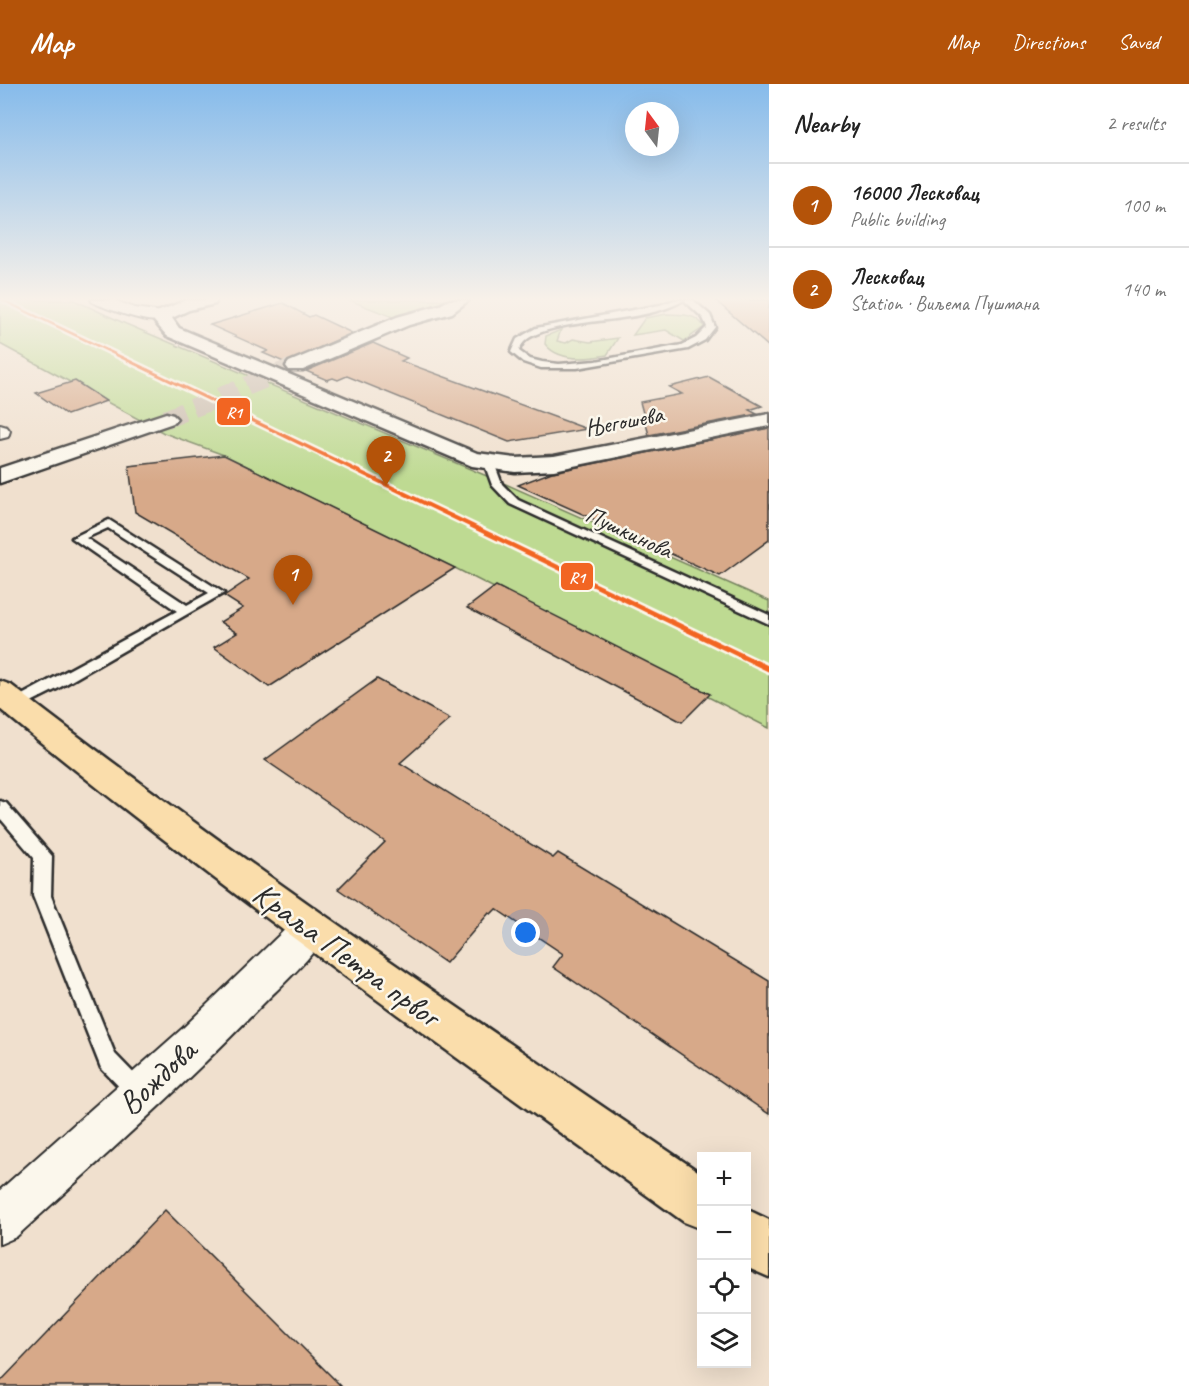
<!DOCTYPE html>
<meta charset="utf-8">
<style>
:root{--surface:#fff;--page:#f6f6f6;--text:#222;--muted:#767676;--line:#e0e0e0;--accent:#b45309}
body{margin:0;font-family:Caveat,sans-serif;background:var(--page);color:var(--text)}
.controls{position:absolute;right:18px;bottom:18px;display:grid;overflow:hidden;border-radius:0px;box-shadow:0 6px 24px #0002}
.controls button{width:54px;height:54px;display:grid;place-items:center;padding:0;border:0;border-bottom:2px solid var(--line);background:var(--surface);color:var(--text);font:30px sans-serif}
.compass{position:absolute;left:625px;top:18px;width:54px;height:54px;border-radius:50%;background:var(--surface);box-shadow:0 6px 24px #0002;rotate:345deg}
.you{position:absolute;left:526px;top:849px;width:21px;height:21px;margin:-15px;border:4px solid #fff;border-radius:50%;background:#1a73e8;box-shadow:0 0 0 9px #1a73e833}
.badge{display:grid;place-items:center;width:39px;height:39px;border-radius:50%;background:var(--accent);color:#fff;font-size:20px;font-weight:700}
.pin{position:absolute;translate:-50% -50px;filter:drop-shadow(0 2px 3px #0008)}
.pin::after{content:'';position:absolute;top:32px;width:21px;height:18px;background:inherit;clip-path:polygon(0 0,100% 0,50% 100%)}
.list{margin:0;padding:0;list-style:none}
h2{display:flex;justify-content:space-between;align-items:center;height:78px;margin:0;padding:0 24px;font-size:26px}
h2 small{font-size:20px;font-weight:400;color:var(--muted)}
.list li{display:grid;grid-template-columns:39px 1fr auto;gap:18px;align-items:center;box-sizing:border-box;height:84px;padding:0 24px;border-top:2px solid var(--line)}
.list b{display:block;font-size:22px;white-space:nowrap}
.list p{margin:0;font-size:20px;white-space:nowrap;color:var(--muted)}
.list em{font-size:20px;font-style:normal;color:var(--muted)}
.icon{flex:none;width:33px;height:33px;fill:none;stroke:currentColor;stroke-width:2;stroke-linecap:round;stroke-linejoin:round}
.map{position:relative;flex:none;width:769px;height:1302px;overflow:hidden}
header{display:flex;align-items:center;gap:36px;box-sizing:border-box;height:84px;padding:0 30px;background:var(--accent);color:#fff}
header strong{font-size:28px}
nav{display:flex;gap:33px;margin-inline-start:auto;font-size:21px}
main{display:flex}
aside{flex:1;background:var(--surface)}
.map>svg:first-child{display:block}
.green{fill:#beda92;stroke:#74825e;stroke-width:1.5}
.building{fill:#d7a989;stroke:#2b2b2b;stroke-width:1.5}
.lines{fill:none;stroke-linecap:round;stroke-linejoin:round}
.secondary-tunnel{stroke:#c9bcad;stroke-width:19;stroke-dasharray:19 10;stroke-linecap:butt}
.lane-casing{stroke:#2b2b2b;stroke-width:5}
.street-casing{stroke:#2b2b2b;stroke-width:4}
.secondary-casing{stroke:#2b2b2b;stroke-width:5}
.primary-casing{stroke:#2b2b2b;stroke-width:5}
.lane{fill:#fbf7ec;fill-rule:evenodd}
.street{fill:#fbf7ec;fill-rule:evenodd}
.secondary{fill:#fbf7ec;fill-rule:evenodd}
.primary{fill:#faddab;fill-rule:evenodd}
.rail-1-casing{stroke:#fbf7ec;stroke-width:5}
.rail-1{fill:#f26522;fill-rule:evenodd}
.labels{text-anchor:middle;dominant-baseline:central;stroke-width:5;stroke-linejoin:round;paint-order:stroke}
.far-street-label{font-size:24px;fill:#2b2b2b;stroke:#fbf7ec}
.near-street-label{font-size:33px;fill:#2b2b2b;stroke:#fbf7ec}
.line-badge{stroke:#fbf7ec;stroke-width:2}
.badge-label{font-size:16px;text-anchor:middle;font-weight:bold;fill:#fff}
</style>
<header>
<strong>Map</strong>
<nav><a>Map</a><a>Directions</a><a>Saved</a></nav>
</header>
<main>
<div class="map">
<svg width="769" height="1302" viewBox="0 0 769 1302">
<rect width="100%" height="100%" fill="#f0e0ce"/>
<filter id="ink" filterUnits="userSpaceOnUse"><feTurbulence type="fractalNoise" baseFrequency=".0167" numOctaves="2"/><feDisplacementMap in="SourceGraphic" scale="12" xChannelSelector="R" yChannelSelector="G"/><feConvolveMatrix kernelMatrix="1 2 1 2 8 2 1 2 1" color-interpolation-filters="sRGB"/></filter>
<g filter="url(#ink)">
<!-- green -->
<g class="green">
<polygon points="0,216 74,216 126,240 501,398 769,517 769,644 455,484 224,371 164,349 0,260"/>
<polygon points="349,216 461,216 403,237"/>
<path d="M 667,230 C 680,230 698,230 704,243 L 684,257 L 666,246 L 633,251 L 645,234 Z"/>
<path d="M 561,246 L 557,257 L 566,259 L 573,255 L 590,258 L 618,254 L 607,271 C 588,275 559,278 545,260 L 546,252 Z"/>
</g>
<!-- building -->
<g class="building">
<polygon points="715,216 769,216 769,263"/>
<polygon points="283,219 309,233 314,231 352,249 286,279 263,269 268,267 210,241"/>
<polygon points="373,259 407,274 401,277 587,345 509,358 347,292 338,296 333,294 327,296 306,287"/>
<polygon points="709,293 762,322 749,326 757,330 649,351 640,318 682,310 669,303"/>
<polygon points="75,297 106,317 67,331 36,309"/>
<polygon points="769,344 769,456 720,492 518,401 552,388"/>
<polygon points="224,371 455,484 269,603 214,563 237,549 220,538 243,524 224,512 249,495 135,428 129,382"/>
<polygon points="496,502 710,610 682,638 467,524"/>
<polygon points="377,595 450,635 400,679 553,774 558,769 769,897 769,1030 553,883 563,870 496,825 491,830 489,829 446,879 338,805 385,758 265,676"/>
<polygon points="165,1126 341,1302 0,1302 0,1298"/>
</g>
<g class="lines">
<!-- secondary-tunnel -->
<polyline class="secondary-tunnel" points="166,335 296,282"/>
<!-- lane casing -->
<g class="lane-casing">
<g id="lane">
<path d="M 674,216 L 693,216 L 710,231 L 715,243 L 705,256 L 688,265 L 577,284 L 541,284 L 523,278 L 511,268 L 517,255 L 536,244 L 660,221 ZM 684,216 L 703,234 L 707,243 L 696,254 L 682,261 L 596,277 L 559,280 L 542,278 L 530,275 L 519,267 C 522,257 529,253 539,249 C 580,233 647,239 684,216 Z"/>
<polygon points="489,376 494,379 502,400 518,416 769,531 769,540 510,420 492,401 484,379"/>
<path d="M 109,436 L 224,509 L 57,605 L 21,623 L 11,623 L 9,620 L 11,617 L 177,527 L 72,454 ZM 108,444 L 209,509 L 187,521 L 86,454 Z"/>
<polygon points="0,717 6,719 52,772 51,812 115,970 147,1003 151,1010 147,1017 140,1020 133,1017 101,984 33,812 34,774 0,734"/>
</g>
</g>
<!-- street casing -->
<g class="street-casing">
<g id="street">
<path d="M 91,216 L 114,216 L 135,224 L 169,229 L 171,232 C 159,246 109,225 94,219 Z"/>
<polygon points="0,341 7,343 10,347 8,353 0,355"/>
<path d="M 310,829 L 323,834 L 328,845 C 315,873 281,901 259,924 C 182,1004 98,1078 16,1153 L 0,1160 L 0,1106 L 183,944 L 297,834 Z"/>
</g>
</g>
<!-- secondary casing -->
<g class="secondary-casing">
<g id="secondary">
<polygon points="186,216 217,216 215,220 189,226 172,234 179,244 477,369 515,374 554,372 769,330 769,342 554,386 515,388 472,382 167,252 154,237 157,228"/>
<polygon points="449,216 469,216 452,229 409,241 303,286 289,286 286,282 289,278 397,233 440,221"/>
<polygon points="166,329 173,331 177,335 173,339 0,399 0,384"/>
</g>
</g>
<!-- primary casing -->
<g class="primary-casing">
<g id="primary">
<path d="M 0,597 L 11,601 C 234,774 468,931 702,1090 L 702,1145 L 684,1138 C 453,971 220,806 0,625 Z"/>
<polygon points="746,1125 769,1136 769,1193 746,1183"/>
</g>
</g>
<!-- lane -->
<use href="#lane" class="lane"/>
<!-- street -->
<use href="#street" class="street"/>
<!-- secondary -->
<use href="#secondary" class="secondary"/>
<!-- primary -->
<use href="#primary" class="primary"/>
<!-- rail-1 casing -->
<g class="rail-1-casing">
<polygon id="rail-1" points="0,216 5,216 769,582 769,588"/>
</g>
<!-- rail-1 -->
<use href="#rail-1" class="rail-1"/>
</g>
</g>
<!-- sky -->
<linearGradient id="sky" x2="0" y2="1"><stop stop-color="#86bbeb"/><stop offset="0.54" stop-color="#f8f1e9"/><stop offset="1" stop-color="#f8f1e9" stop-opacity="0"/></linearGradient>
<rect width="769" height="398" fill="url(#sky)"/>
<g class="labels">
<!-- far-street labels -->
<g class="far-street-label">
<text transform="translate(624 337) rotate(-11)">Његошева</text>
<text transform="translate(629 448) rotate(25)">Пушкинова</text>
</g>
<!-- near-street labels -->
<g class="near-street-label">
<text transform="translate(346 870) rotate(36)">Краља Петра првог</text>
<text transform="translate(157 993) rotate(-43)">Вождова</text>
</g>
</g>
<g class="line-badge">
<rect x="216" y="313" width="35" height="29" rx="6" fill="#f26522"/>
<rect x="560" y="478" width="34" height="29" rx="6" fill="#f26522"/>
</g>
<g class="badge-label">
<text x="234" y="334">R1</text>
<text x="577" y="499">R1</text>
</g>
</svg>
<div class="controls">
<button>+</button>
<button>−</button>
<button><svg class="icon" aria-label="locate" viewBox="0 0 24 24"><circle cx="12" cy="12" r="6"/><path d="M12 2v4M12 18v4M2 12h4M18 12h4"/></svg></button>
<button><svg class="icon" aria-label="layers" viewBox="0 0 24 24"><path d="M12 4l9 5-9 5-9-5zM3 14l9 5 9-5"/></svg></button>
</div>
<svg class="compass" viewBox="-18 -18 36 36"><path d="M0-13l5 13h-10z" fill="#e53935"/><path d="M0 13l5-13h-10z" fill="#767676"/></svg>
<div class="you"></div>
<div class="pin badge" style="left:293px;top:521px">1</div>
<div class="pin badge" style="left:386px;top:402px">2</div>
</div>
<aside>
<h2>Nearby<small>2 results</small></h2>
<ul class="list">
<li><span class="badge">1</span><div><b>16000 Лесковац</b><p>Public building</p></div><em>100 m</em></li>
<li><span class="badge">2</span><div><b>Лесковац</b><p>Station · Виљема Пушмана</p></div><em>140 m</em></li>
</ul>
</aside>
</main>
